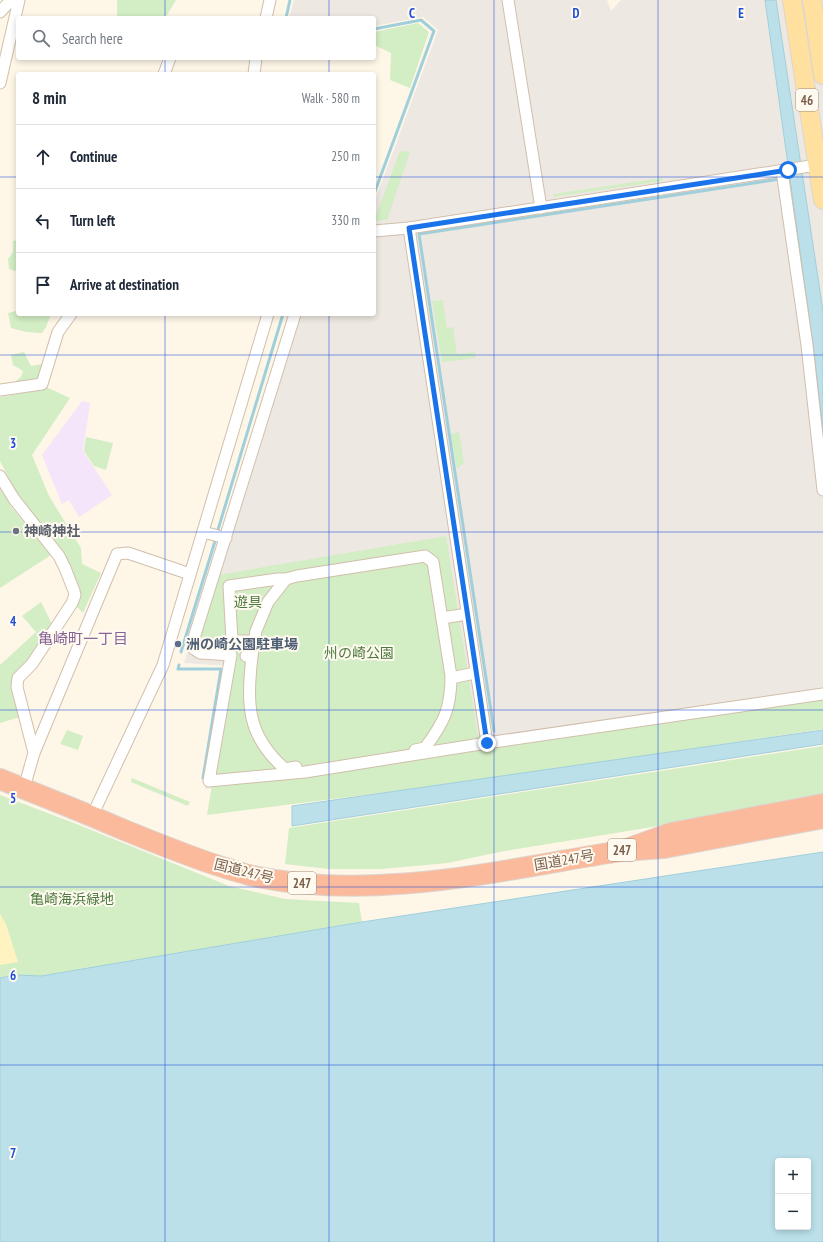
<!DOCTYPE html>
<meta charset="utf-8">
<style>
:root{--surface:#fff;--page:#f6f6f7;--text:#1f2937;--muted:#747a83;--line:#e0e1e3}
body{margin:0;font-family:"PT Sans Narrow","Noto Sans JP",sans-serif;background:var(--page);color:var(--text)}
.controls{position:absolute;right:12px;bottom:12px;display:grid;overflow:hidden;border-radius:4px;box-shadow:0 2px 6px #0003}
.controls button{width:36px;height:36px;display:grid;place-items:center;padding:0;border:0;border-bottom:1px solid var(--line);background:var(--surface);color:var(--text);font:20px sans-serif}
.stop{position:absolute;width:12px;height:12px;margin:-9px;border:3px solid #1a73e8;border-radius:50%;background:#fff}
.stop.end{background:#1a73e8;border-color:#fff;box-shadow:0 1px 4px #0008}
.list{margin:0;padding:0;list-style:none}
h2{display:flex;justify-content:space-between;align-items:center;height:52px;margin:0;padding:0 16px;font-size:17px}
h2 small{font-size:13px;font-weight:400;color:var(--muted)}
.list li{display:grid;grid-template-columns:26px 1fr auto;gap:12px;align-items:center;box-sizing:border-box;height:64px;padding:0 16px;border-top:1px solid var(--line)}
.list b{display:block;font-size:15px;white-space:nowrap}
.list em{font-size:13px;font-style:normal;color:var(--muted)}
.icon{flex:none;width:22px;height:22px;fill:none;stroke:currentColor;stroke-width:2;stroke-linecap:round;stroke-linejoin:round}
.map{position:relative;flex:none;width:823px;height:1242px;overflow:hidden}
.search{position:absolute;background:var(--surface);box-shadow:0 2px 6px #0003;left:16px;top:16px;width:360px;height:44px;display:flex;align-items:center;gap:10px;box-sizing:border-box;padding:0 14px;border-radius:4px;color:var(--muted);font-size:15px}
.panel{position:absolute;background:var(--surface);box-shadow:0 2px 6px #0003;left:16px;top:72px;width:360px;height:244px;border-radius:4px}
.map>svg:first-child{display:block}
.industrial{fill:#eee8e2}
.education{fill:#f4e5fa}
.green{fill:#d3edc5}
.sand{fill:#fff4c1}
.water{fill:#bbe0e9;stroke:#a0cfdc;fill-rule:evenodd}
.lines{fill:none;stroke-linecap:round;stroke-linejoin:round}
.stream{stroke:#a0cfdc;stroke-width:3}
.street-casing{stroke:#d1bfac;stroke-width:13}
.primary-casing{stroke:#dcd5d0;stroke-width:20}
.highway-casing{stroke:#dcd5d0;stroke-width:22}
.street{stroke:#fff;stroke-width:11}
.primary{stroke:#ffe09e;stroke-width:18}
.highway{stroke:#fbba9c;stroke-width:20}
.route{stroke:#1a73e8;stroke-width:5}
.grid{fill:none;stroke:#1d4ed8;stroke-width:1;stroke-opacity:0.55}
.worship-dot{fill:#6b7280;stroke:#fffaf0;stroke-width:1.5}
.service-dot{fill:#5c6f8a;stroke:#fffaf0;stroke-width:1.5}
.labels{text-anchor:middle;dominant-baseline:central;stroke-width:4;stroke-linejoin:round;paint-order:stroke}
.shield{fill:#fffaf0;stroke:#a28d7c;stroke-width:1}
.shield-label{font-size:13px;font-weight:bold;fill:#7a5e4a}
.worship-label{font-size:14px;font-weight:bold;fill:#5b616d;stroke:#fffaf0;text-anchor:start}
.park-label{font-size:14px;fill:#4c7a3e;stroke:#fffaf0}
.service-label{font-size:14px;font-weight:bold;fill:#4e5e75;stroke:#fffaf0;text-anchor:start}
.street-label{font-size:14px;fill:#7a5e4a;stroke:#fffaf0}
.neighbourhood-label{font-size:15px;fill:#886296;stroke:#fffaf0}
.grid-label{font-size:13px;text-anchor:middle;font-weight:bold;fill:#1d4ed8;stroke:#fffaf0;stroke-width:4;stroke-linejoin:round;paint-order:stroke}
</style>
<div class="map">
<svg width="823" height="1242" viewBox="0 0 823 1242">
<rect width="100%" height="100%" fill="#fef7e8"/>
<!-- industrial -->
<polygon class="industrial" points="294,0 607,0 611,11 621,0 823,0 823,691 205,789 226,666 184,663 291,314 374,314 374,203 438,30 423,17 374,26 374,18 289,18"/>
<!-- education -->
<polygon class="education" points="82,401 90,403 83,451 112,495 79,517 69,500 62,504 42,455"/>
<!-- green -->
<g class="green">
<polygon points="117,0 176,0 167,15 163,18 117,18"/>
<polygon points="418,23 429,32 410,88 390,80 391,53 374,45 374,32"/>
<polygon points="400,151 410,152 387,220 374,221"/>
<polygon points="662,178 663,181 553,197 553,194"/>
<polygon points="18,240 18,272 9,269 8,259 13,252 13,241"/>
<polygon points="443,300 447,328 453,327 457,354 475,352 476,358 442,362 432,301"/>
<polygon points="18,308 18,314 51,314 46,327 42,333 26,332 11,328 8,313 16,311"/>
<polygon points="24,352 31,366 42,364 44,368 40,381 12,384 21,377 23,371 13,365 11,355"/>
<polygon points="46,387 70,398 32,455 49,496 81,548 82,564 101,573 83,613 75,605 75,583 18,495 0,461 0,397 35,391"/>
<polygon points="459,432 464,463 457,469 451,434"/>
<polygon points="86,437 113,443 106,470 94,466 84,451"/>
<polygon points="0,488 12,508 51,555 0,588"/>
<path d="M 446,536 L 480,749 L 823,697 L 823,729 L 483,780 L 207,815 L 234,650 C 223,649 205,654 198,643 L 218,575 Z"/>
<polygon points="41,602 52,624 12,683 20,717 0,723 0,665 36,632 22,616"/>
<polygon points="67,730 83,736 78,750 60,744"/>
<polygon points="823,746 823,797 677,823 499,852 448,863 382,869 328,869 285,864 289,828"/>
<polygon points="132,778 190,802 188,806 131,782"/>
<polygon points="0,795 79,825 229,886 285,899 359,903 362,922 42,976 16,975 0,978"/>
</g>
<!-- sand -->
<polygon class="sand" points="0,914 6,924 18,962 0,965"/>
<!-- water -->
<g class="water">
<polygon points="765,0 776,0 823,311 823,430 813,344"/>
<polygon points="823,730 823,744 292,826 292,806"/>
<path d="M 823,852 L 823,1242 L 0,1242 L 0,978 L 16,975 L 41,976 L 362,922 ZM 778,1161 L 808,1161 L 808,1227 L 778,1227 Z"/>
</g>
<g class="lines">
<!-- stream -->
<g class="stream">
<polyline points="286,18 290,0"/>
<polyline points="374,29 421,20 434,31 374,194"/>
<polyline points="217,533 283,314"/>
<polyline points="181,652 216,538"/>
<polyline points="179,665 178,669 221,669 203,778"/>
<polyline points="494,731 419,234 780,179"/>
</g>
<!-- street casing -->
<g class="street-casing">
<g id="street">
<polyline points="508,0 541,208"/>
<polyline points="0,12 11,0"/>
<polyline points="266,18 270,0"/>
<polyline points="164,74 170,58"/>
<polyline points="254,74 256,58"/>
<polyline points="0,83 19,0"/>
<polyline points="782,171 807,345 823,490"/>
<polyline points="409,228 487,743 823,694"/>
<polyline points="374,231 409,228 817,165"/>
<polyline points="295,314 193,641 194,649 200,653 231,655 209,781 305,772 487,743"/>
<polyline points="0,390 42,384 58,332 71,314"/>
<polyline points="0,476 14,499 59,556 65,568 74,591 75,595 72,603 32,664 18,678 17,687 34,753"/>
<polyline points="203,532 226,538"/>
<polyline points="442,618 461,615"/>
<polyline points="254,641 232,641 229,586 278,579 286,579"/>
<path d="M 246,656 L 252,656 L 256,631 L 268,602 L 286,579 L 297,576 L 425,556 L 433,562 L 451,676 C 451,709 444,722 425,748 L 415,750"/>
<path d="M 252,656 C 247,704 246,735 285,769 L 296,767"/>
<polyline points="451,678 470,674"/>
<polyline points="24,788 34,753 117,554 128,553 190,574"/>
<polyline points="92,816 163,665 268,314"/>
</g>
</g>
<!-- primary casing -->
<g class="primary-casing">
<g id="primary">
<polyline points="792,0 823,200"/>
<polyline points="812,0 823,75"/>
</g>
</g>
<!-- highway casing -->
<g class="highway-casing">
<g id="highway">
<path d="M 0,779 C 39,795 78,810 117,827 C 146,839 176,851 207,862 C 222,867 237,872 253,876 C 375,902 500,870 621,851"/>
<polyline points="823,804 671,833 621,851 664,848 823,818"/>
</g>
</g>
<!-- street -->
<use href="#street" class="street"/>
<!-- primary -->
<use href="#primary" class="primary"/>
<!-- highway -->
<use href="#highway" class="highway"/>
</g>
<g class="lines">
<!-- route -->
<polyline class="route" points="487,743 409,228 788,170"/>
</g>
<!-- grid -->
<path class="grid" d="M 165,0 L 165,18M 329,0 L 329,18M 494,0 L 494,1242M 658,0 L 658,1242M 165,58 L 165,74M 329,58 L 329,74M 0,177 L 18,177M 374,177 L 823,177M 165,314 L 165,1242M 329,314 L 329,1242M 0,355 L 823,355M 0,532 L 823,532M 0,710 L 823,710M 0,887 L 823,887M 0,1065 L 823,1065"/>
<!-- markers -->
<circle class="worship-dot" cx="16" cy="531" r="4"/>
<circle class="service-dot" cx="178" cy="644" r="4"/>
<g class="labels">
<!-- shield labels -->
<g class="shield">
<rect x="796" y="89" width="22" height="22" rx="3"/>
<rect x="608" y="839" width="28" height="22" rx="3"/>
<rect x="288" y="872" width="28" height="22" rx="3"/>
</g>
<g class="shield-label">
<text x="807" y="100">46</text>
<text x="622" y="850">247</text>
<text x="302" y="883">247</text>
</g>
<!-- worship labels -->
<g class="worship-label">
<text x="24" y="531">神崎神社</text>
</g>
<!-- park labels -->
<g class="park-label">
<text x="248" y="602">遊具</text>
<text x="359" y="653">州の崎公園</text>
<text x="72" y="899">亀崎海浜緑地</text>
</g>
<!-- service labels -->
<g class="service-label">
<text x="186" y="644">洲の崎公園駐車場</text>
</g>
<!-- street labels -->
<g class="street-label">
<text transform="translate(564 860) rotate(-10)">国道247号</text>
<text transform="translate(244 871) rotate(14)">国道247号</text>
</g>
<!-- neighbourhood labels -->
<g class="neighbourhood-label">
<text x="83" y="638">亀崎町一丁目</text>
</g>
</g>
<g class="grid-label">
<text x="412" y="18">C</text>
<text x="576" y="18">D</text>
<text x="741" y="18">E</text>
<text x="13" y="448">3</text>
<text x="13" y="626">4</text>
<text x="13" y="803">5</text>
<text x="13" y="980">6</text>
<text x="13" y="1158">7</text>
</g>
</svg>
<div class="controls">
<button>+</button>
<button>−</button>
</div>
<div class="stop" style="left:788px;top:170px"></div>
<div class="stop end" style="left:487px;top:743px"></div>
<div class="search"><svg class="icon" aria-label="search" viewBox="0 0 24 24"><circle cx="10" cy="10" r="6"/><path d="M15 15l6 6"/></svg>Search here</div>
<section class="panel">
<h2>8 min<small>Walk · 580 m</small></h2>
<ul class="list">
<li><svg class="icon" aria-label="ahead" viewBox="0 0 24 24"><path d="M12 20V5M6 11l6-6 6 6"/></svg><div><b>Continue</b></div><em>250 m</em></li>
<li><svg class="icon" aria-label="left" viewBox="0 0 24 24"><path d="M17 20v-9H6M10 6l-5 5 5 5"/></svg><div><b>Turn left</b></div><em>330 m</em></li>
<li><svg class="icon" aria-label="arrive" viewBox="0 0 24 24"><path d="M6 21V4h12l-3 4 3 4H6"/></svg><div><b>Arrive at destination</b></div></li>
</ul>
</section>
</div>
